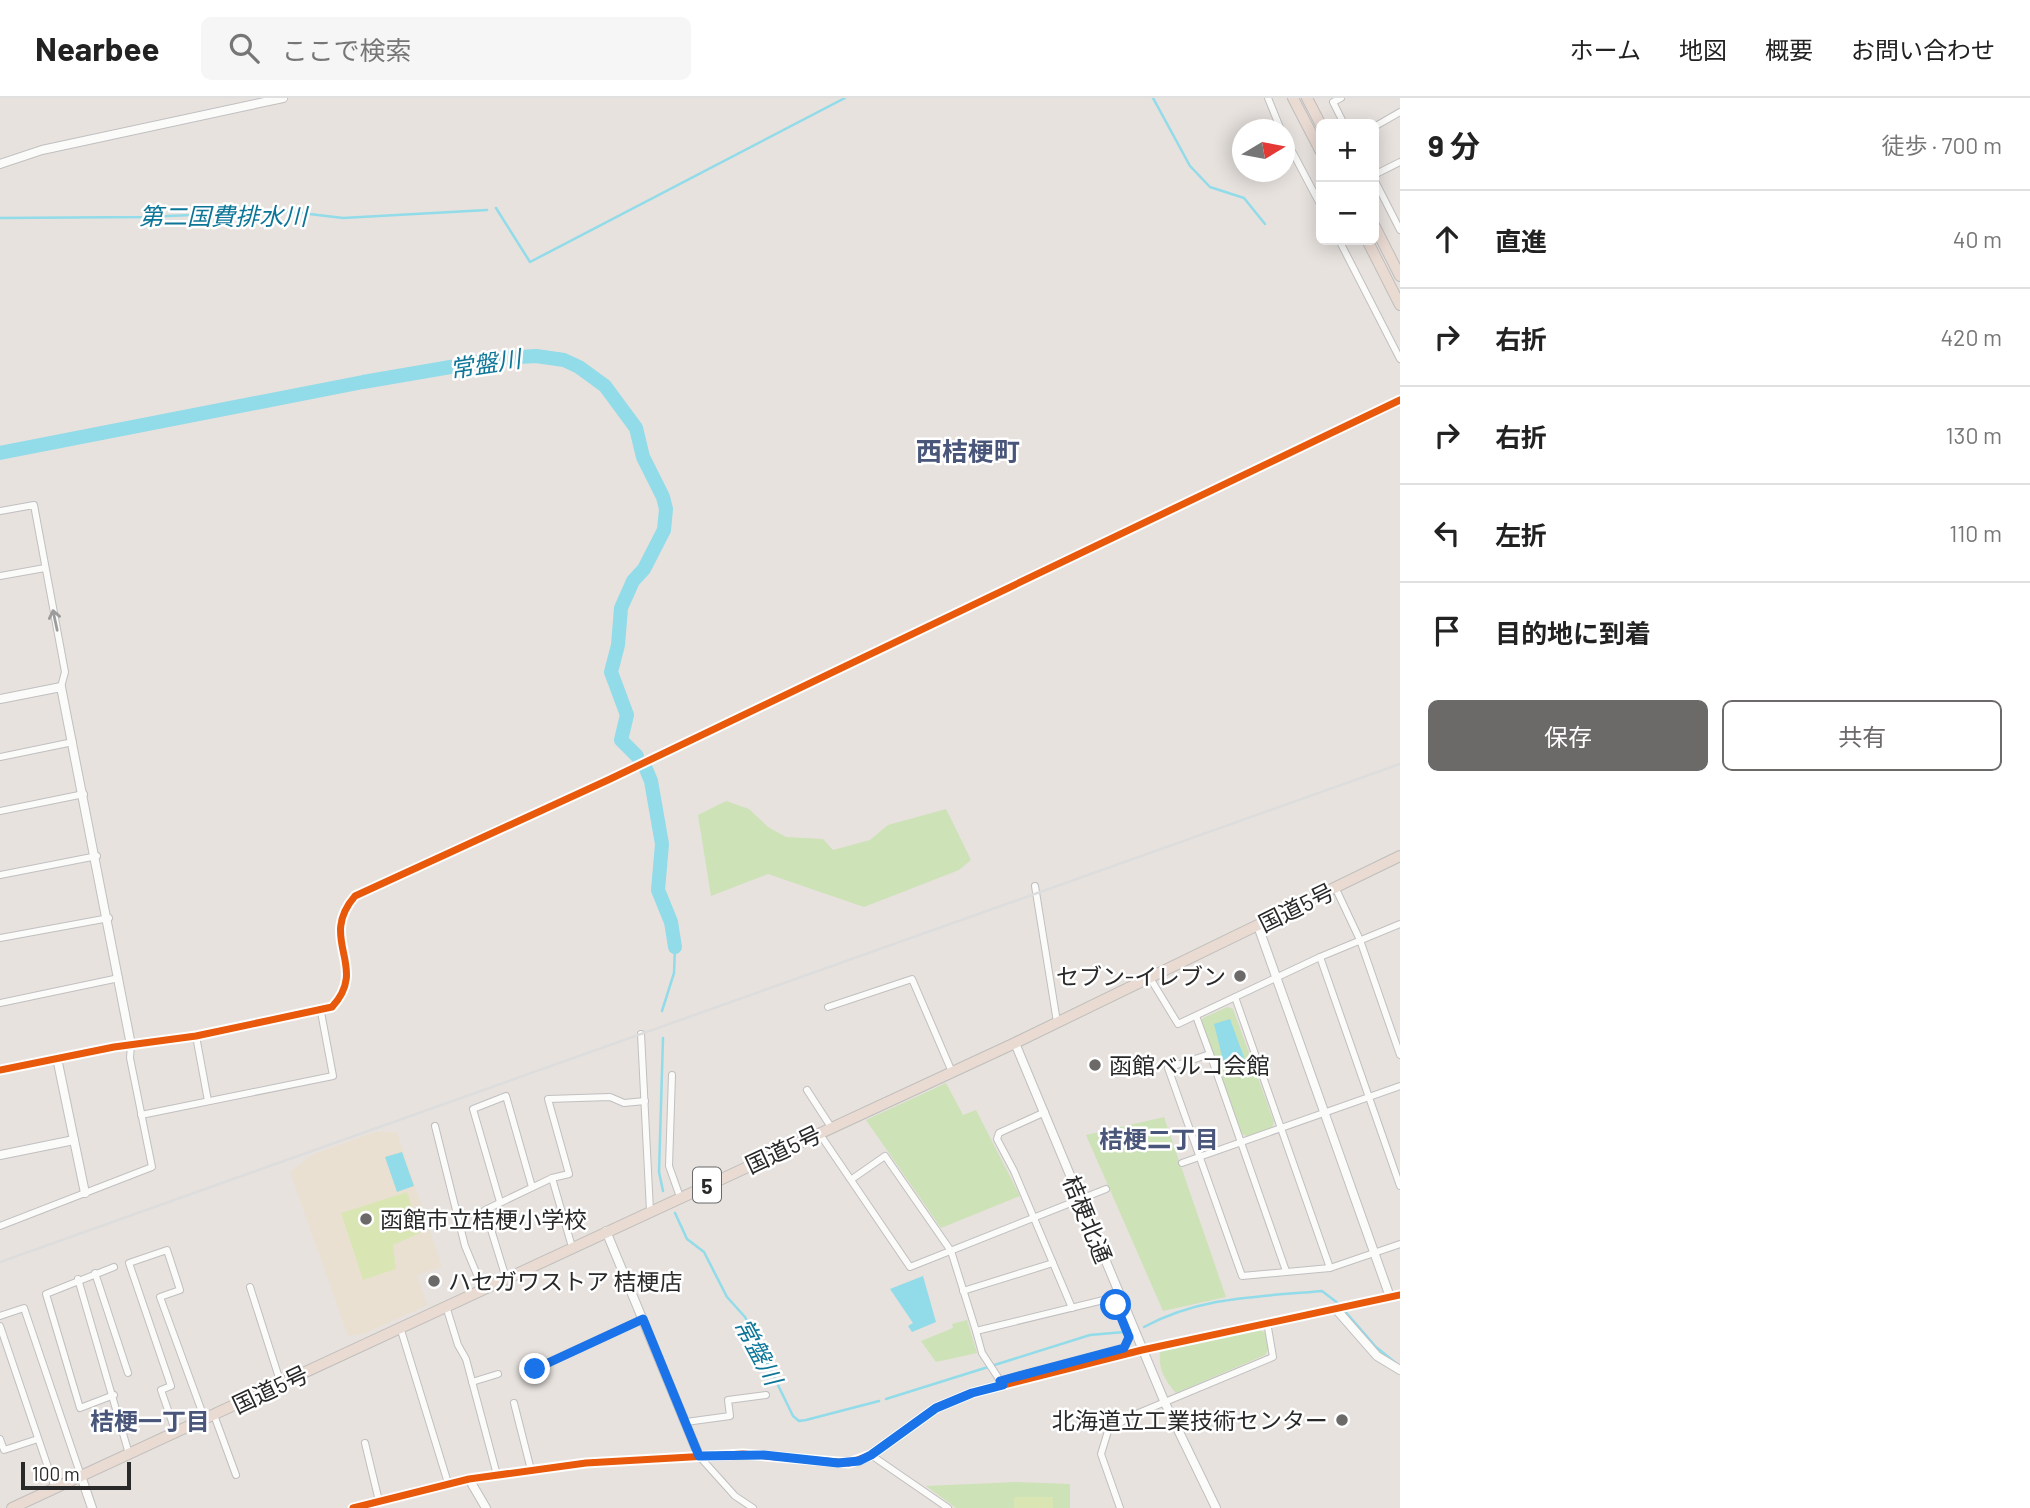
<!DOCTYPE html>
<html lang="ja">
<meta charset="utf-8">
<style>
:root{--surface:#fff;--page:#f6f6f6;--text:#222;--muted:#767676;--line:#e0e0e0;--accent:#6c6a68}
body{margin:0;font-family:Barlow,"Noto Sans JP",sans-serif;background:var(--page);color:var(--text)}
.controls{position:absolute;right:21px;top:21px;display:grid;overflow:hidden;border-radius:10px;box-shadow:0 4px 18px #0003}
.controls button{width:63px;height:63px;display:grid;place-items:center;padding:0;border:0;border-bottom:2px solid var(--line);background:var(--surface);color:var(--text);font:35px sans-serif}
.compass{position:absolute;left:1232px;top:21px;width:63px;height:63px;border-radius:50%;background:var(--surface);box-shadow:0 4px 18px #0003;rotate:80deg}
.scale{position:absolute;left:21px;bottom:18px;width:110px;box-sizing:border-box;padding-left:7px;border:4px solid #292929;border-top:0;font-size:19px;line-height:24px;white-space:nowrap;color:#292929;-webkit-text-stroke:5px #fff;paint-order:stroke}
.stop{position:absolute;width:21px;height:21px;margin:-16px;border:5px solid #1a73e8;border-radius:50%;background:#fff}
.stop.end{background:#1a73e8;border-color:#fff;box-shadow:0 2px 7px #0008}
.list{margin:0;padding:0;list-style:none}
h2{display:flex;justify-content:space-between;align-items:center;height:91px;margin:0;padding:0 28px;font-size:30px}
h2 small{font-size:23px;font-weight:400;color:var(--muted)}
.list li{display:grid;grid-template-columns:46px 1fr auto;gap:21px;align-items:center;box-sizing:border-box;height:98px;padding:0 28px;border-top:2px solid var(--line)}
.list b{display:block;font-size:26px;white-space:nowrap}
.list em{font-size:23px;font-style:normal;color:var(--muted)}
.actions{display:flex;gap:14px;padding:21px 28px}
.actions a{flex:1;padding:16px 0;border:2px solid var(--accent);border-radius:10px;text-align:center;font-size:24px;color:var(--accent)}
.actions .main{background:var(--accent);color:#fff}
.icon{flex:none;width:38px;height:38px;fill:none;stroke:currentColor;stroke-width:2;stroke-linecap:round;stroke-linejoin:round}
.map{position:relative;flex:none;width:1400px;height:1410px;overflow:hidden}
header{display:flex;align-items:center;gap:42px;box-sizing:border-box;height:98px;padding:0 35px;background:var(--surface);border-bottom:2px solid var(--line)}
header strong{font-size:33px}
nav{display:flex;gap:38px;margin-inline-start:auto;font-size:24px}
.search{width:490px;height:63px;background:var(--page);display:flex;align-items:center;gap:18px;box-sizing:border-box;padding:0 24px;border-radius:10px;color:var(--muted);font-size:26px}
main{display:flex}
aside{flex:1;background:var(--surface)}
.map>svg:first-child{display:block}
.education{fill:#eae0d2}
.green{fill:#cde2b6}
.pitch{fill:#d9e6b4}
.water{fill:#92dbe9}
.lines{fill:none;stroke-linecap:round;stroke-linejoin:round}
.stream{stroke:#92dbe9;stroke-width:2.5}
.river{stroke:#92dbe9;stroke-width:14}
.street-casing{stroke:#c1bfc0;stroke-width:8}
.secondary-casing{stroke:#c1bfc0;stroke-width:10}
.highway-casing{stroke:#bfbebc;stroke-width:12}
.street{stroke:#fbfbfa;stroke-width:6}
.secondary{stroke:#fbfbfa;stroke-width:8}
.highway{stroke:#e9dad2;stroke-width:10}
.rail{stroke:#ddddde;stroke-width:2.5}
.cycleway-casing{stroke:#fff;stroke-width:11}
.cycleway{stroke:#e8590c;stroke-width:7}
.oneway{stroke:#9c9c9c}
.route{stroke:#1a73e8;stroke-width:9}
.poi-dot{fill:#6c6a68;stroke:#fff;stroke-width:2.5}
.labels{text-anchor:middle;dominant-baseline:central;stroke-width:5;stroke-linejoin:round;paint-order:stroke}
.shield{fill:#fff;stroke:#696969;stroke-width:2}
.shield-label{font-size:21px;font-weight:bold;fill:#292929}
.street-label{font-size:23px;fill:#292929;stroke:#fff}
.poi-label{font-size:23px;fill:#292929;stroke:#fff;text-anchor:start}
.water-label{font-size:24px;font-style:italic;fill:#0d7698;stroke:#fff}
.neighbourhood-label{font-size:24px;font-weight:bold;fill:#495679;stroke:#fff}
.quarter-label{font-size:26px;font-weight:bold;fill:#495679;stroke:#fff}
</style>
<header>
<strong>Nearbee</strong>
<div class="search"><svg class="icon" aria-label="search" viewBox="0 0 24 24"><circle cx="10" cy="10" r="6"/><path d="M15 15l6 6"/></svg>ここで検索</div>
<nav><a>ホーム</a><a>地図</a><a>概要</a><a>お問い合わせ</a></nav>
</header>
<main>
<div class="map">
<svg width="1400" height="1410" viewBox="0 0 1400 1410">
<rect width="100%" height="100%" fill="#e7e2de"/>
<!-- education -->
<polygon class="education" points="374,1034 397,1034 442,1169 417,1177 427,1207 364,1236 348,1238 290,1074 314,1056"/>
<!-- green -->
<g class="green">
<polygon points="726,703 749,711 768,729 786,739 823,741 833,752 870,742 888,727 946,711 971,762 959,772 864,809 768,776 711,798 698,717"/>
<polygon points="1227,909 1233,911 1274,1024 1272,1030 1247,1038 1242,1036 1201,924 1203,920"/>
<polygon points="946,985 963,1017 976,1012 1020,1098 941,1130 866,1022"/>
<polygon points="1164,1019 1226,1199 1163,1213 1086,1037"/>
<polygon points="967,1222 977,1255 936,1264 921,1243 953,1230 952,1226"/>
<path d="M 1259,1231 L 1265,1235 L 1268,1252 L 1265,1257 L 1176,1295 C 1166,1284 1156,1268 1161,1252 Z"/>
<polygon points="1016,1384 1070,1386 1070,1410 956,1410 926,1388"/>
</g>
<!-- pitch -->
<g class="pitch">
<polygon points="407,1094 420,1135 393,1147 396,1171 363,1182 341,1115"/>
<rect x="1014" y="1399" width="39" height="11"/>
</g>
<!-- water -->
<g class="water">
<polygon points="1230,921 1245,962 1225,970 1214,926"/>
<polygon points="402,1054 414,1088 397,1094 385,1059"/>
<polygon points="923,1178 936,1224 912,1234 908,1228 913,1225 890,1191"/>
</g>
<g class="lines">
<!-- stream -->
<g class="stream">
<polyline points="1153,0 1190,68 1210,89 1244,100 1265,126"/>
<polyline points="496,110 530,164 845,0"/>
<polyline points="0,120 145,119 284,113 343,120 487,112"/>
<polyline points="662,913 674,875 675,849"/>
<polyline points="663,940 659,1074 663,1093"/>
<polyline points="675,1115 687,1141 704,1154 727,1199 745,1219 793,1318 799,1323 806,1322 879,1303"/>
<polyline points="1343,1211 1376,1249 1397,1266"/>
<path d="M 1144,1229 C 1202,1198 1258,1199 1322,1193 L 1339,1206"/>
<polyline points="886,1301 1090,1237 1124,1234"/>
</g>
<!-- river -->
<g class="river">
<polyline points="0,355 363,284 503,260 536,258 564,262 579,269 605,288 636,330 643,359 663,399 666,411 664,432 644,471 633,483 621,510 618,547 611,574 627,617 621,642 637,658"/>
<polyline points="646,671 651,683 662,746 658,792 671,824 675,849"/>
</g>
<!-- street casing -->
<g class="street-casing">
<g id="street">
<polyline points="1268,0 1281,32"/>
<polyline points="1341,0 1333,4 1344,26"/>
<polyline points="1374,29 1400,14"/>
<polyline points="1284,38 1321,108"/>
<polyline points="1374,77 1400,64"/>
<polyline points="1374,81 1400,132"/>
<polyline points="1339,142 1400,261"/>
<polyline points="0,413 34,407 65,574 61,589"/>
<polyline points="0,478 45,470"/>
<polyline points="0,659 73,644"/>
<polyline points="0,713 84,696"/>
<polyline points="0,777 97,758"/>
<polyline points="1035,788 1057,924"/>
<polyline points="1335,789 1360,842 1400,957"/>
<polyline points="0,840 109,820"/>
<polyline points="1320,859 1400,1088"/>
<polyline points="1150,880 1178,926 1320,859 1400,826"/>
<polyline points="1235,899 1330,1170"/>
<polyline points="0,905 119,880"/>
<polyline points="828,909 912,881 952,974"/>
<polyline points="1196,918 1210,956 1168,970 1242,1178 1330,1170 1400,1146"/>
<polyline points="641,936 650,1113"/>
<polyline points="196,938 208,1003"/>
<polyline points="1210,956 1286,1173"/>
<polyline points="672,977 669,1068 680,1099"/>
<polyline points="807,992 831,1029"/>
<polyline points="1045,1014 999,1035 997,1041 1014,1073 1072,1210"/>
<polyline points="141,1017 333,978 321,914"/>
<polyline points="435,1028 465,1148 483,1191"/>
<polyline points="819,1035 910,1169 1106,1091"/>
<polyline points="1182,1065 1400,988"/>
<polyline points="552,1080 572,1149"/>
<polyline points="852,1081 885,1058 951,1153 976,1233 1120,1198"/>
<polyline points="500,1104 473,1011 506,998 532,1089"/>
<polyline points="0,1128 152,1069 130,960 131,947"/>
<polyline points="95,1175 128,1275"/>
<polyline points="506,1180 485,1112 552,1080 569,1076 548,1001 610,999 624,1005 645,1003"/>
<polyline points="78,1181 129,1356"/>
<polyline points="250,1189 281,1286"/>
<polyline points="963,1193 1053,1165"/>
<polyline points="446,1208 458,1247 466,1261 497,1377"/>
<polyline points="0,1218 24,1210 81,1378"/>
<polyline points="0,1228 55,1390"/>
<polyline points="400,1229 448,1385"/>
<polyline points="976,1233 982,1255 1001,1284"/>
<polyline points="535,1271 643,1221"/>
<polyline points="1000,1283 1124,1250 1130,1239 1114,1205"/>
<polyline points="472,1284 498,1276"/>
<polyline points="114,1297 80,1310 46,1196 114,1169"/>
<polyline points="514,1305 531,1372"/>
<polyline points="214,1317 236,1377"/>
<polyline points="686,1324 730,1318 728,1302 766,1297"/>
<polyline points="176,1335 161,1292 171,1288 129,1165 167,1152 180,1192 160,1199 205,1322"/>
<polyline points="0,1341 4,1352 38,1341"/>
<polyline points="365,1345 379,1403"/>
<polyline points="871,1357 948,1410"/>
<polyline points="699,1358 735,1398 753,1410"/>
<polyline points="1120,1410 1101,1356 1108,1333 1129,1319 1273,1259 1267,1224"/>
</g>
</g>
<!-- secondary casing -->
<g class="secondary-casing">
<g id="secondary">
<polyline points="0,66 42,52 283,0"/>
<polyline points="0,601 61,589 131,947"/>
<polyline points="1258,828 1390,1199"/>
<polyline points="1015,945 1165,1305 1216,1410"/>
<polyline points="57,960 85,1095"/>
<path d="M 0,972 L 114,949 L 196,938 L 332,909 C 370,868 317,842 355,798 L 608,682 L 1400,302"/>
<polyline points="0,1057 74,1042"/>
<polyline points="606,1133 699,1358"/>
<polyline points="1335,1210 1377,1258 1400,1272"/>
<polyline points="81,1378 92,1410"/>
<polyline points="469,1381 486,1410"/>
<polyline points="353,1410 469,1381 586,1365 743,1356 849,1365 871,1357 936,1310 972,1295 1142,1252 1400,1197"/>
</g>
</g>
<!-- highway casing -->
<g class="highway-casing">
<g id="highway">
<polyline points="1293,0 1321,54"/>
<polyline points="1307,0 1321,27"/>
<polyline points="1374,127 1400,178"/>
<polyline points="1367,142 1400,207"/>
<polyline points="12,1410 1015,945 1400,758"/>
</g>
</g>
<!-- street -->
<use href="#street" class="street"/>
<!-- secondary -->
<use href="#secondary" class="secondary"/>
<!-- highway -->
<use href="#highway" class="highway"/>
<!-- rail -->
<polyline class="rail" points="0,1164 1400,666"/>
<!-- cycleway casing -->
<g class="cycleway-casing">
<g id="cycleway">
<path d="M 0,972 L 114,949 L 196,938 L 332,909 C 370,868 317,842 355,798 L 608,682 L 1400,302"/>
<polyline points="353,1410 469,1381 586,1365 743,1356 849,1365 871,1357 936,1310 972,1295 1142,1252 1400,1197"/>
</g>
</g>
<!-- cycleway -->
<use href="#cycleway" class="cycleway"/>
</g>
<!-- one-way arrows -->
<defs><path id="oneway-shaft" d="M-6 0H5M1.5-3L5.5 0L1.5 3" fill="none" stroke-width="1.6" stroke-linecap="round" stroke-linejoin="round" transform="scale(1.75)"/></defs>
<use class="oneway" href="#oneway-shaft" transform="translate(55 522) rotate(-102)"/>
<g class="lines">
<!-- route -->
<polyline class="route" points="535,1271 643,1221 699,1358 764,1357 838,1365 859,1363 871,1357 936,1310 972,1295 1003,1287 1000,1283 1124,1250 1129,1239 1116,1207"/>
</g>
<!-- markers -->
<g class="poi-dot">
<circle cx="1240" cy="878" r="7"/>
<circle cx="1095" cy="967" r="7"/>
<circle cx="366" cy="1121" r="7"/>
<circle cx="434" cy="1183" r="7"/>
<circle cx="1342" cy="1322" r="7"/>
</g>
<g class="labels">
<!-- shield labels -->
<rect class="shield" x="693" y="1069.5" width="28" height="35" rx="5"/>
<g class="shield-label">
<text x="707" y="1087">5</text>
</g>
<!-- street labels -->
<g class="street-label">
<text transform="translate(1296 809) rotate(-26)">国道5号</text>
<text transform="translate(783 1051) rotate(-25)">国道5号</text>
<text transform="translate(1088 1121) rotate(68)">桔梗北通</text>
<text transform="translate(270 1291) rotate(-25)">国道5号</text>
</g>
<!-- poi labels -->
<g class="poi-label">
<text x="1226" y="878" text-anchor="end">セブン-イレブン</text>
<text x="1109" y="967">函館ベルコ会館</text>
<text x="380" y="1121">函館市立桔梗小学校</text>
<text x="448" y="1183">ハセガワストア 桔梗店</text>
<text x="1328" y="1322" text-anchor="end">北海道立工業技術センター</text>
</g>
<!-- water labels -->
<g class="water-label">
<text x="223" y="117">第二国費排水川</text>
<text transform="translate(485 265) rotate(-9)">常盤川</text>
<text transform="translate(759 1253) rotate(62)">常盤川</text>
</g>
<!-- neighbourhood labels -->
<g class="neighbourhood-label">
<text x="1159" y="1040">桔梗二丁目</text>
<text x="150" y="1322">桔梗一丁目</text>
</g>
<!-- quarter labels -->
<g class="quarter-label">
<text x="968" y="352">西桔梗町</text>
</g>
</g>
</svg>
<div class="controls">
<button>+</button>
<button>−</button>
</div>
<svg class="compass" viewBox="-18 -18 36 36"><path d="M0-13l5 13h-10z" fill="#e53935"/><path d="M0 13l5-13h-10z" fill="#767676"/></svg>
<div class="scale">100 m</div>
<div class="stop" style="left:1116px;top:1207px"></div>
<div class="stop end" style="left:535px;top:1271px"></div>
</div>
<aside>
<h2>9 分<small>徒歩 · 700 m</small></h2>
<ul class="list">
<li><svg class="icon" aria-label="ahead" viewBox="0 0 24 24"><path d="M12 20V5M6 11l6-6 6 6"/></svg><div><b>直進</b></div><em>40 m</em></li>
<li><svg class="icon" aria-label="right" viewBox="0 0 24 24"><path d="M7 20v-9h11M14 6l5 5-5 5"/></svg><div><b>右折</b></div><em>420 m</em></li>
<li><svg class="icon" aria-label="right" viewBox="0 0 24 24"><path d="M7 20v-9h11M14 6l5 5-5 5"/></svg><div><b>右折</b></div><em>130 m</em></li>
<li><svg class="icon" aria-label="left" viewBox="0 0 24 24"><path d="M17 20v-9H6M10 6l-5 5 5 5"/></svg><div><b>左折</b></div><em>110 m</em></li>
<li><svg class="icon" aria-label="arrive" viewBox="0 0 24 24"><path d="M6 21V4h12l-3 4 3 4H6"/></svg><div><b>目的地に到着</b></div></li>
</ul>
<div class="actions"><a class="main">保存</a><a>共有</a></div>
</aside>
</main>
